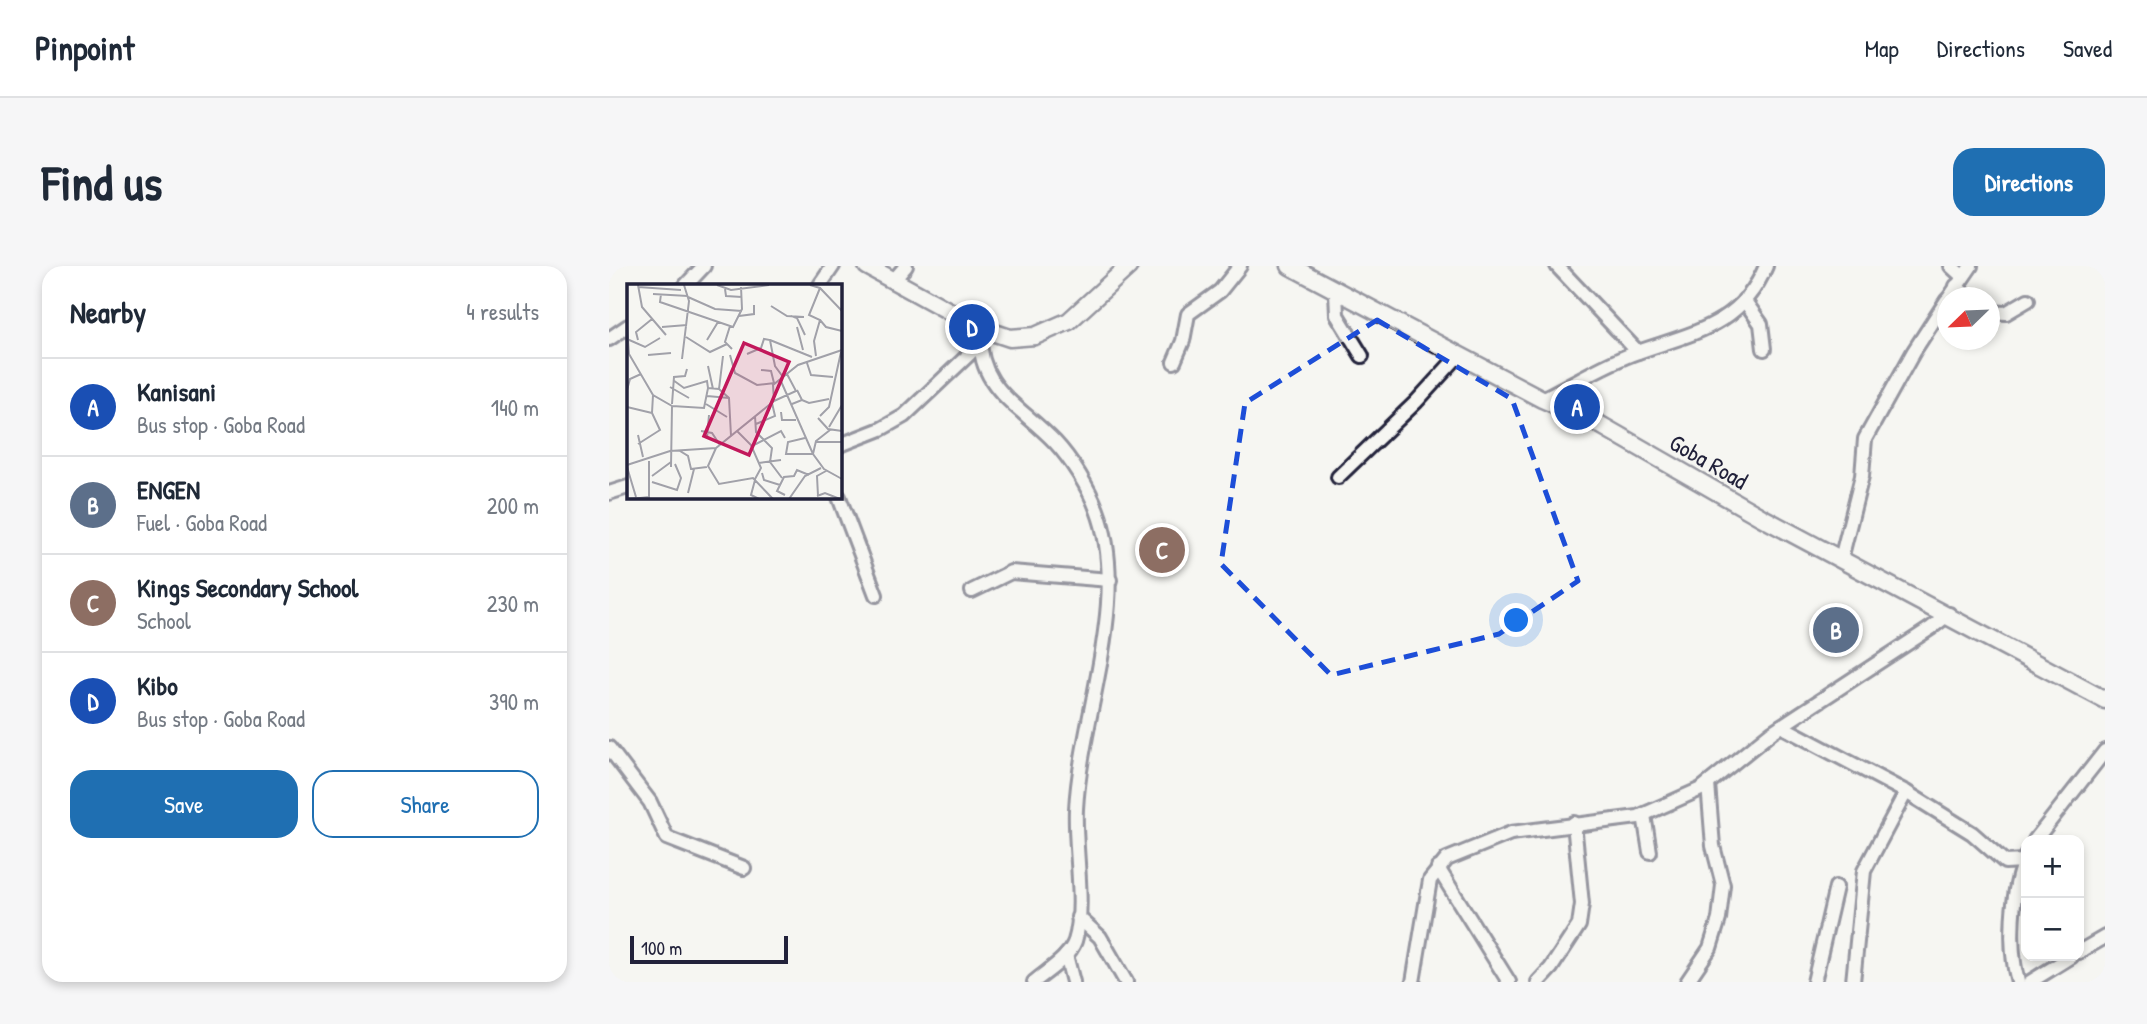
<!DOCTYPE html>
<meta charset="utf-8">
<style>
:root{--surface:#fff;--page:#f6f6f7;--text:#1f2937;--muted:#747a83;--line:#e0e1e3;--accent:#1f6fb2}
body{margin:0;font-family:"Patrick Hand",sans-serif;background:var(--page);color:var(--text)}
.controls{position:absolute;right:21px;bottom:21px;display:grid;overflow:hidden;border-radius:14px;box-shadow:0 4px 10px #0003}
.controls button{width:63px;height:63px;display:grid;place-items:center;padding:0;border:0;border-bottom:2px solid var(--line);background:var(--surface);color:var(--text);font:35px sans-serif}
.compass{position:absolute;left:1328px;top:21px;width:63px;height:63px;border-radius:50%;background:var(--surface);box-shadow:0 4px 10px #0003;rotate:247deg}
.scale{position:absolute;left:21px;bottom:18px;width:158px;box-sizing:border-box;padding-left:7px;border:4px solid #22223b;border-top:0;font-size:19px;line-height:24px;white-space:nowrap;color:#22223b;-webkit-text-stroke:5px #f6f6f2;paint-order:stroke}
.you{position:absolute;left:908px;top:355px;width:24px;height:24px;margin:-18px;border:5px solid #fff;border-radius:50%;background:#1a73e8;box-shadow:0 0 0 10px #1a73e833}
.badge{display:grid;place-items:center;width:46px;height:46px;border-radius:50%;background:var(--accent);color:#fff;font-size:23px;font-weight:700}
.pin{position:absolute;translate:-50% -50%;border:4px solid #fff;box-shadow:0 2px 7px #0006}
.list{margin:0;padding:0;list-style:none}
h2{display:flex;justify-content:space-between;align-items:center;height:91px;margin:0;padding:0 28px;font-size:30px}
h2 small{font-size:23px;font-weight:400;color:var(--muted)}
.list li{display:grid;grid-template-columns:46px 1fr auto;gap:21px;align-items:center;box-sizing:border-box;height:98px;padding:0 28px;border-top:2px solid var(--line)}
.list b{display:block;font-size:26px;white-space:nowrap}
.list p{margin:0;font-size:23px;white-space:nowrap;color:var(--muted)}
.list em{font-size:23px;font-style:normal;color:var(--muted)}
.actions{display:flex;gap:14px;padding:21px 28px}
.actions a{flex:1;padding:16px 0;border:2px solid var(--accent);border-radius:21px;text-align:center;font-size:24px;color:var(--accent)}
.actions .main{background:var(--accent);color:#fff}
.map{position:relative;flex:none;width:1496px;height:716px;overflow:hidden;border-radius:21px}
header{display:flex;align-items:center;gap:42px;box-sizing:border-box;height:98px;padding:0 35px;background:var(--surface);border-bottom:2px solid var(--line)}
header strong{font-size:33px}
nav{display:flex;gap:38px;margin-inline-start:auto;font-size:24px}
.intro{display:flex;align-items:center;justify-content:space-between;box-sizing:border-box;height:168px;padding:0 42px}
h1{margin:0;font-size:49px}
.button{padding:18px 32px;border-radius:21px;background:var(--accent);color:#fff;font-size:24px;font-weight:700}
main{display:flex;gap:42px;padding:0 42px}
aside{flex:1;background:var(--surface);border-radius:21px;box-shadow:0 4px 10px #0003}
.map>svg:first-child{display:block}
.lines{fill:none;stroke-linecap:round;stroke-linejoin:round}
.minor-casing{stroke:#22223b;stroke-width:18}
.major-casing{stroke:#22223b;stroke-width:21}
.minor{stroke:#f6f6f2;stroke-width:12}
.major{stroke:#f6f6f2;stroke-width:16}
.marked{fill:none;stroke:#1d4ed8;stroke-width:5;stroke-dasharray:14 9;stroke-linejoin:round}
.labels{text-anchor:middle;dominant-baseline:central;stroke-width:5;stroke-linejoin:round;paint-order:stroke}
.street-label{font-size:24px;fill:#22223b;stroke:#f6f6f2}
.inset-road{fill:none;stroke:#a1a1a9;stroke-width:2}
.view{fill:#c2185b;fill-opacity:0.15;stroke:#c2185b;stroke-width:3.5}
.inset-edge{fill:none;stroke:#22223b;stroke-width:3.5}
</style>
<header>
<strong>Pinpoint</strong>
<nav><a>Map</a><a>Directions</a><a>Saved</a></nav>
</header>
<div class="intro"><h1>Find us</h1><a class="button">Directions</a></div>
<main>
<aside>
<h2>Nearby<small>4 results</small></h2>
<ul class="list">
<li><span class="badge" style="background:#1a4fb4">A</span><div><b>Kanisani</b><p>Bus stop · Goba Road</p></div><em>140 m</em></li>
<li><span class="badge" style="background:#5c6f8a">B</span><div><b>ENGEN</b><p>Fuel · Goba Road</p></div><em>200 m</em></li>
<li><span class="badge" style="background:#8d6e63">C</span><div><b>Kings Secondary School</b><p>School</p></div><em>230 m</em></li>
<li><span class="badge" style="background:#1a4fb4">D</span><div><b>Kibo</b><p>Bus stop · Goba Road</p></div><em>390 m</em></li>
</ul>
<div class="actions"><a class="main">Save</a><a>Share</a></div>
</aside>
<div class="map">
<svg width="1496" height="716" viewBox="0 0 1496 716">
<rect width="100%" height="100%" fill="#f6f6f2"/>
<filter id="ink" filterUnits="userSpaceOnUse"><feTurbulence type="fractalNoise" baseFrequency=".0143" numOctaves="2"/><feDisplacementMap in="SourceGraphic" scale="14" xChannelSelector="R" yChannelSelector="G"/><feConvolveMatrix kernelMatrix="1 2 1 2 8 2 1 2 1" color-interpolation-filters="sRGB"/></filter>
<g filter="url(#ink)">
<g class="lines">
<!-- minor casing -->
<g class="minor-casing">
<g id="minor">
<polyline points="948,0 1029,86"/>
<polyline points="1342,0 1354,11"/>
<polyline points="284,15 297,0"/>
<polyline points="77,19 95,0"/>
<polyline points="211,19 224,0"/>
<polyline points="1347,20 1360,32"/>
<polyline points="727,25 728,49 753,90"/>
<polyline points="1340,32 1362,0"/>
<polyline points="1135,34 1152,58 1155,83"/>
<polyline points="1380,46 1397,47 1419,34"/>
<path d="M 371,62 C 367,123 410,138 446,176 C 462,193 480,222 488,244 C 522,333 472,449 467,543 C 465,581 477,641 466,675 C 460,692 438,705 425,716"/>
<polyline points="0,73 19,60"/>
<polyline points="565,96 574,75 579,48 611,25 631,0"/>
<path d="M 933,133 C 964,118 996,97 1029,86 C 1083,67 1132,60 1157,0"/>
<polyline points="231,179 272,163 295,150 370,79"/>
<polyline points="729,211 807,136 849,90"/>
<polyline points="0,227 19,221"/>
<polyline points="230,231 267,329"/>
<polyline points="1232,293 1253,210 1256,173 1305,85 1338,34"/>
<polyline points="363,325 402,306 501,314"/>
<polyline points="1172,460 1297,526 1363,567 1396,596 1415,595"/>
<polyline points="0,482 41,536 58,572 135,602"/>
<polyline points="1035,549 1041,586"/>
<polyline points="1426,574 1496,485"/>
<polyline points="829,602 900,716"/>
<polyline points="469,651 491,671 517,716"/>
<polyline points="1470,686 1496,671"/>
<polyline points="457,689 464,716"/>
<polyline points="804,716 821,614 838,593 902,567 1029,551 1092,523 1163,466 1322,362 1340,348"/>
<polyline points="929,716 942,702 970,659 973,638 965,557"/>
<polyline points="1078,716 1101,682 1110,653 1114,619 1104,580 1099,518"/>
<polyline points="1205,716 1227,621"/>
<polyline points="1244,716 1255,605 1297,526"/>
<path d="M 1409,716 C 1399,681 1402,624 1417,590"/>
<polyline points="1421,716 1463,690"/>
</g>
</g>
<!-- major casing -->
<g class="major-casing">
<g id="major">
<polyline points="258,0 371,62 401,72 426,70 460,55 520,0"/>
<polyline points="681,0 933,133 988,157 1152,251 1496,434"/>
</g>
</g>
<!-- minor -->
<use href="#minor" class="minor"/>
<!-- major -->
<use href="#major" class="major"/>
</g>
</g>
<!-- marked area -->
<path d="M0 0H1496V716H0ZM 768,54 L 903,133 L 969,315 L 890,368 L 722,409 L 612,298 L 636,137 Z" fill="#f6f6f2" fill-opacity=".55" fill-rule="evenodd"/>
<path class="marked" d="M 768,54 L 903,133 L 969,315 L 890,368 L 722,409 L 612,298 L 636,137 Z"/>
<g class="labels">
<!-- street labels -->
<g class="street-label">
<text transform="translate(1100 195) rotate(30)">Goba Road</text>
</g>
</g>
<!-- overview -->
<g transform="translate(18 18)">
<rect width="215" height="215" fill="#f6f6f2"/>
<path class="inset-road" d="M 11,1 L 15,23 L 39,51M 90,1 L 104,6 L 142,1M 183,1 L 193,4 L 215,27M 11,3 L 54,6M 98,5 L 99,12 L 115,13M 26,10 L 61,12M 34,10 L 33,18 L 106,43 L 115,25 L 114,3M 61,13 L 88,25 L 115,27M 144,22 L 160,32 L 177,33M 112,32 L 127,30 L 127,21M 164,32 L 170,34 L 178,51M 193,36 L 199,43 L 215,47M 0,41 L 2,70 L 26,111 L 45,122 L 44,183M 103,42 L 98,58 L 105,65M 35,43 L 60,41M 170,43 L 176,66M 59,53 L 83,68 L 100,60M 0,55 L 18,63 L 33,54M 11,56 L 9,48 L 25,35M 80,56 L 91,38M 143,56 L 185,73M 120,70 L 134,64 L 137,55 L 143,56 L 148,82 L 156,93M 21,71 L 44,69M 103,71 L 108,89 L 130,101 L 148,99M 189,72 L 187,57 L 193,36 L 182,31 L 193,4M 55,75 L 62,17 L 57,1M 180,79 L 184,91 L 206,93M 81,82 L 86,105M 134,86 L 144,87 L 147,99M 153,95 L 186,170 L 197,185 L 215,195M 46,96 L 57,104 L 80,97 L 81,104M 43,103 L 62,114M 92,105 L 96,72M 0,106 L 3,95 L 14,90M 80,112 L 102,114M 175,116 L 182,119 L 202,115M 147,117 L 169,107 L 160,90M 45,120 L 47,93 L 58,92 L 60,85M 79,120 L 100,133M 165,120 L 175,116 L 170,106M 45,122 L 77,124 L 81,104 L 92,105 L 102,114 L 104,152M 0,123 L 25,129M 154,128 L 155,136 L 169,136M 128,132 L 129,148 L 145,164 L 143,178 L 155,194M 193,132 L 202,123 L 214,68M 191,134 L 201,145 L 215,147M 129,140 L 148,132 L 145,119M 202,143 L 215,121M 74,147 L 85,149 L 93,161M 110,147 L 124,161 L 134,184 L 128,195M 11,151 L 16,173M 80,154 L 82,131M 178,154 L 161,158 L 159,170 L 186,170 L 189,157 L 203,146M 189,158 L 215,158M 11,160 L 33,146 L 25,129 L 26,111M 125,162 L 154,147 L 158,154M 89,164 L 81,182 L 92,200 L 126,194 L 146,215M 53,167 L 61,172 L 64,185 L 80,183M 132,179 L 154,176M 0,181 L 43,167 L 89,164 L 147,117 L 146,101 L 171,81 L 215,66M 0,183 L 9,213M 135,189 L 137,196 L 153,201M 25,192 L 44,178M 128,196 L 124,211 L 132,215M 25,198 L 50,206 L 54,194 L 48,180M 61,209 L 67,185M 158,211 L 150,207 L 157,193 L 167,192 L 170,186 L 182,191M 190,212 L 198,209 L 213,215M 191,212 L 190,192 L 199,187M 4,215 L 22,213 L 22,177M 162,215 L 178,192 L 194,184"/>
<path class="view" d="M 117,59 L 162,78 L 122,171 L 77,152 Z"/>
<rect width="215" height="215" class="inset-edge"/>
</g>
</svg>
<div class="controls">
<button>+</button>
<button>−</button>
</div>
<svg class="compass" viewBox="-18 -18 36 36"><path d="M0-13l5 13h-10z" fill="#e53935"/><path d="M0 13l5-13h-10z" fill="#747a83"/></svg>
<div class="scale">100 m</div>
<div class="you"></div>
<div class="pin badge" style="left:968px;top:141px;background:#1a4fb4">A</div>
<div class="pin badge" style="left:1227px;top:364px;background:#5c6f8a">B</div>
<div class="pin badge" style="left:553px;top:284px;background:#8d6e63">C</div>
<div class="pin badge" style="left:363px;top:61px;background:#1a4fb4">D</div>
</div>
</main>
